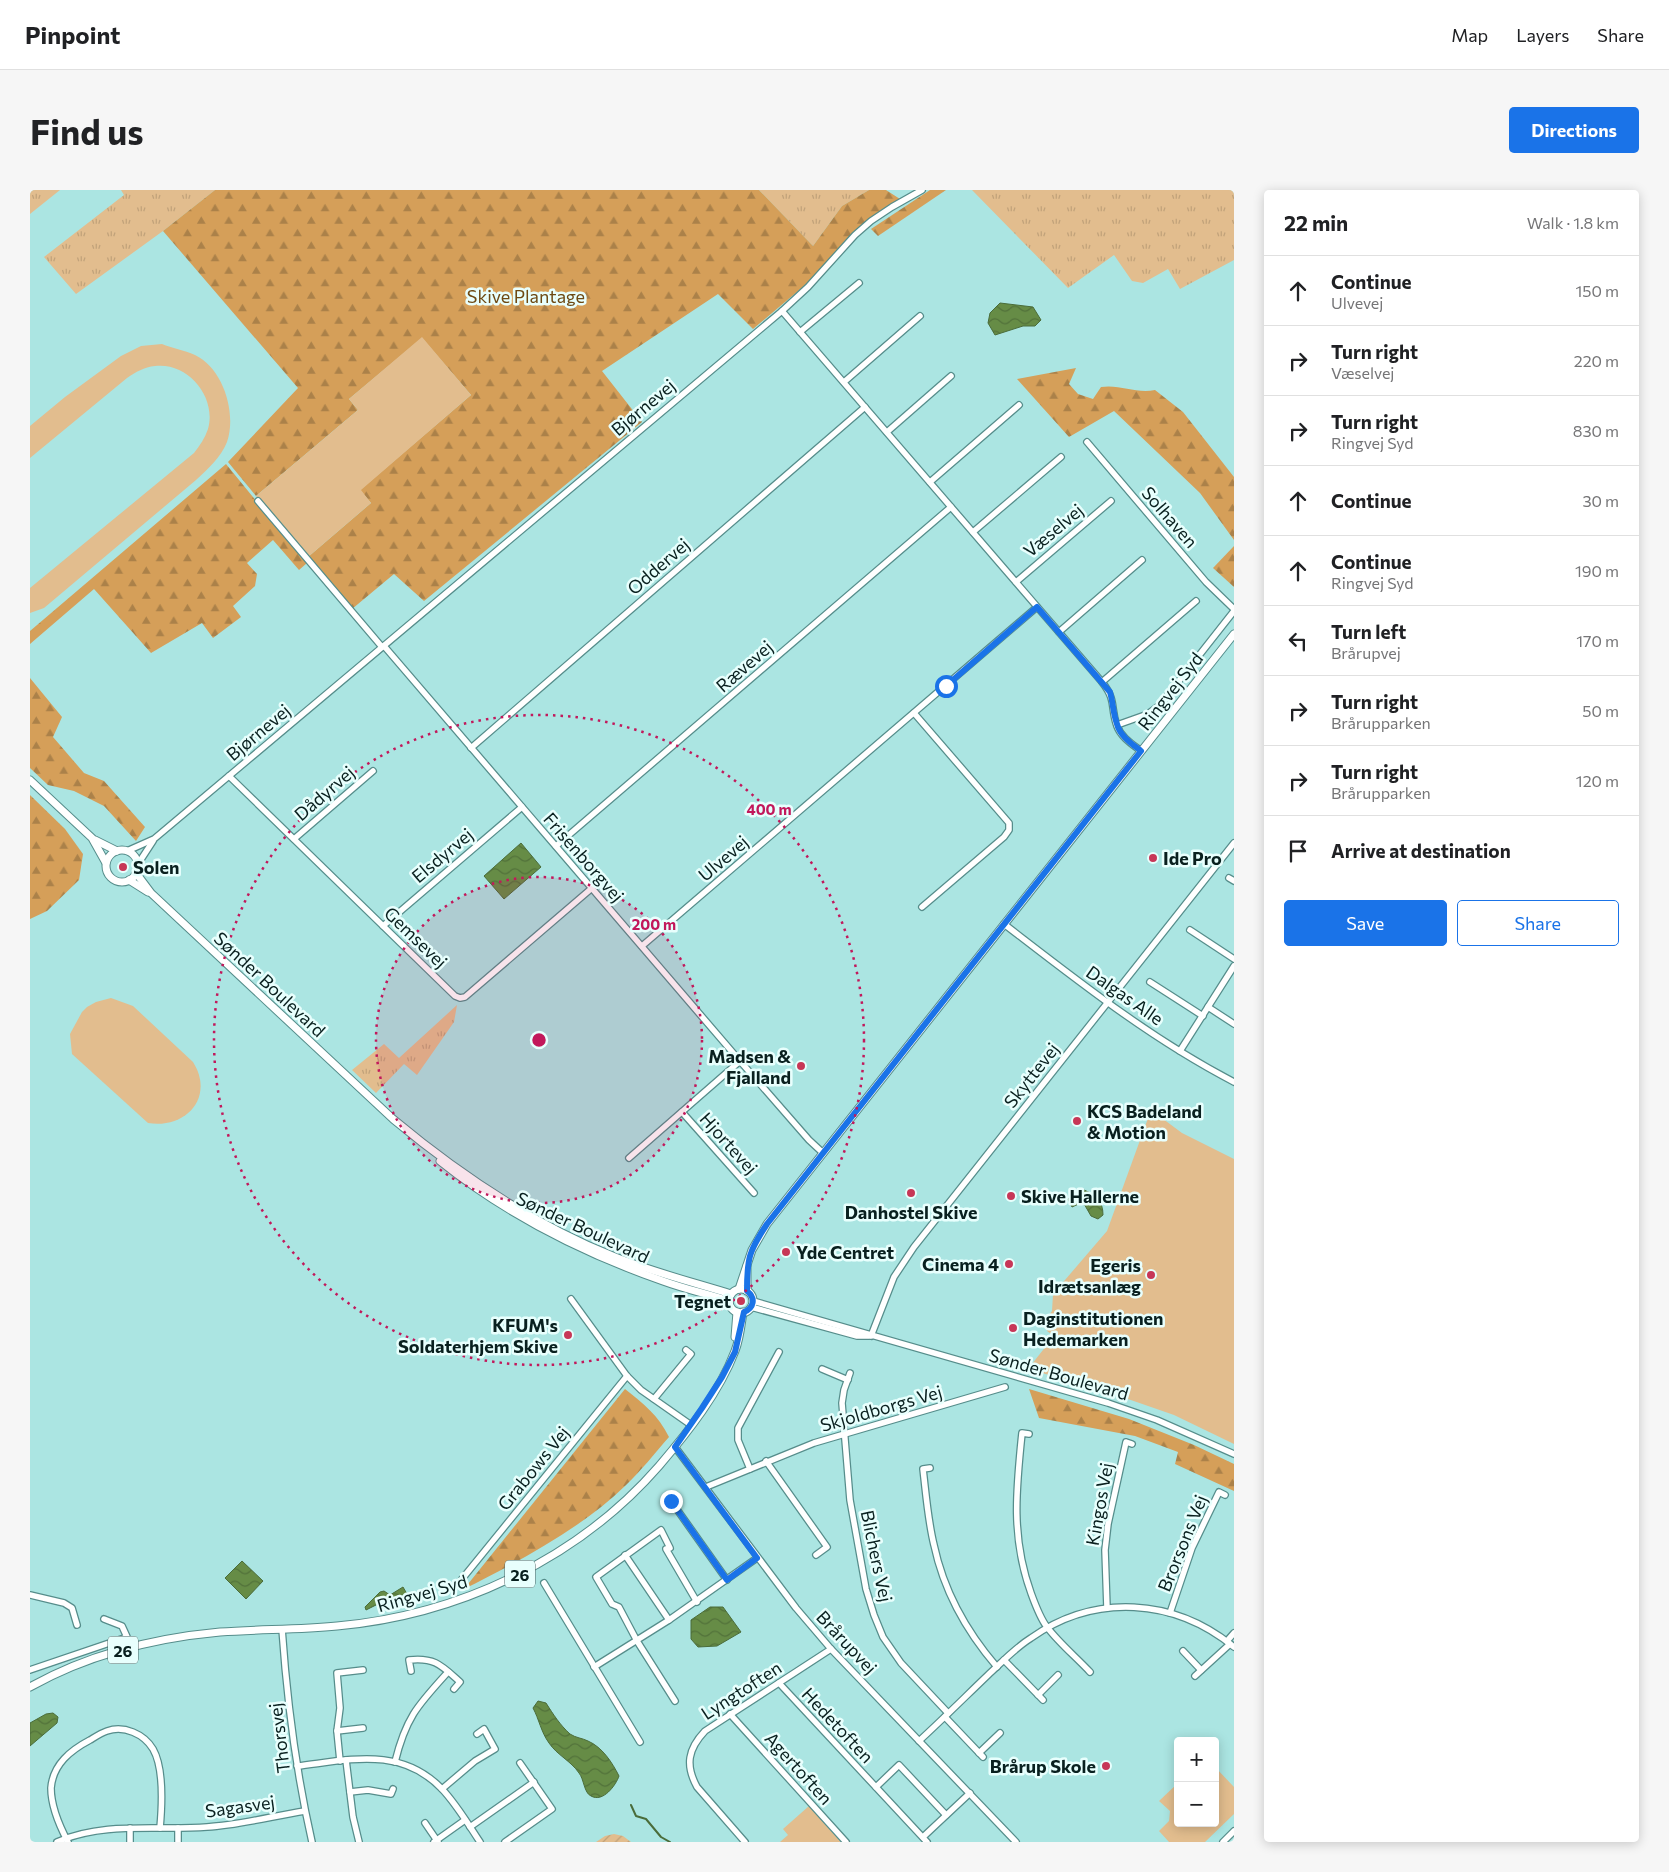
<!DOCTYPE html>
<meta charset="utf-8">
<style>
:root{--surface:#fff;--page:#f6f6f6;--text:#202124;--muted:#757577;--line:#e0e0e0;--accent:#1a73e8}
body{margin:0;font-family:Commissioner,sans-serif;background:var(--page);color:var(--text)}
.controls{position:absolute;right:15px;bottom:15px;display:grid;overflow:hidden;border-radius:5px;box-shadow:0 2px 12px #0003}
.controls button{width:45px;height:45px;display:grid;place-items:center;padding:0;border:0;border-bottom:1px solid var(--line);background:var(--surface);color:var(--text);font:25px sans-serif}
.stop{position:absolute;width:15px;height:15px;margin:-11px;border:4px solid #1a73e8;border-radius:50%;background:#fff}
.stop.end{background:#1a73e8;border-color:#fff;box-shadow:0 1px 5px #0008}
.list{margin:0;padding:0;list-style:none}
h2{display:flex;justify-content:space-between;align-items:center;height:65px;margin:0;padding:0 20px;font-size:21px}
h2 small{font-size:16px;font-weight:400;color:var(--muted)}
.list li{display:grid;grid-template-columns:32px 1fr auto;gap:15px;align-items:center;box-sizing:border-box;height:70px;padding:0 20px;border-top:1px solid var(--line)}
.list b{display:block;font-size:19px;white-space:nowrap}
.list p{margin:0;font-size:16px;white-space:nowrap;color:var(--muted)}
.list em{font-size:16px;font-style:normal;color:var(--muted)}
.actions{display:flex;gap:10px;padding:15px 20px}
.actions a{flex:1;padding:11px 0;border:1px solid var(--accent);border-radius:5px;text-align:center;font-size:18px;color:var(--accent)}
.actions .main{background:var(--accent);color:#fff}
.icon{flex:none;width:28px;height:28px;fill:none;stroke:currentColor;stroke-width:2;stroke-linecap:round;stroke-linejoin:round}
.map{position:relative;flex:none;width:1204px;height:1652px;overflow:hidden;border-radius:5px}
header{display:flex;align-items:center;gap:30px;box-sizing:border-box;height:70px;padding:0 25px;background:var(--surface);border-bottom:1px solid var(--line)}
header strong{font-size:24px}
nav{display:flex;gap:28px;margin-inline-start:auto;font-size:18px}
.intro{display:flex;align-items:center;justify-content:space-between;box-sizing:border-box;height:120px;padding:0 30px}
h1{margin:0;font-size:35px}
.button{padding:12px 22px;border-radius:5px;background:var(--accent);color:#fff;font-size:18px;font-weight:700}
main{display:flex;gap:30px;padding:0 30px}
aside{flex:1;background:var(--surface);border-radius:5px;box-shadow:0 2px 12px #0003}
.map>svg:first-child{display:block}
.grass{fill:url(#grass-tufts)}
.forest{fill:url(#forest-firs)}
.park{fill:#e2bd8e}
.garden{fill:url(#garden-furrows)}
.water{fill:url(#water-waves);stroke:#4a6c3a}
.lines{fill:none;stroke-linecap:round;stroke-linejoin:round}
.stream{stroke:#4a6c3a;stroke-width:2}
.minor-casing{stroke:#568d8b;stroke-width:8}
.major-casing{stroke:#568d8b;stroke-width:9}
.minor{stroke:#fff;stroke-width:5.5}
.major{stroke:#fff;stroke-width:7}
.route{stroke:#1a73e8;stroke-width:6}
.ring{fill:none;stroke:#c2185b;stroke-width:2.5;stroke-dasharray:2.5 5}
.poi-dot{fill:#c73757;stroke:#e8fffd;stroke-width:2}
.labels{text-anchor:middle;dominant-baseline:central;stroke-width:5;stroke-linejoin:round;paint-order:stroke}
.shield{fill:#e8fffd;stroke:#4c6362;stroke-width:1}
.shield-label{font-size:16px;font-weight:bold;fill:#09201f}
.park-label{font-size:18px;fill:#6d4913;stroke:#e8fffd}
.street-label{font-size:18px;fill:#09201f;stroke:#e8fffd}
.poi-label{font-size:18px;font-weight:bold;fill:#09201f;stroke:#e8fffd;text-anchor:start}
.centre{fill:#c2185b;stroke:#e8fffd;stroke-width:2.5}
.ring-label{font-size:15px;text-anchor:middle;font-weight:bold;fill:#c2185b;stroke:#e8fffd;stroke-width:5;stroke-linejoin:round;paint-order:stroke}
</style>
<header>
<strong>Pinpoint</strong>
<nav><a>Map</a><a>Layers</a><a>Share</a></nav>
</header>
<div class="intro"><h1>Find us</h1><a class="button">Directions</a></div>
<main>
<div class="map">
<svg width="1204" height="1652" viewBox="0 0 1204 1652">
<defs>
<pattern id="grass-tufts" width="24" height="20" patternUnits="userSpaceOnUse" patternTransform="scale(1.25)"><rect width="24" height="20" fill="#e2bd8e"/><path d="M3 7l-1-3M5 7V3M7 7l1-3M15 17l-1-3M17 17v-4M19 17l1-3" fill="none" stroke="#c1a27a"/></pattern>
<pattern id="forest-firs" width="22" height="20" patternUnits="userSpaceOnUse" patternTransform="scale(1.25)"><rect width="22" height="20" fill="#d59f59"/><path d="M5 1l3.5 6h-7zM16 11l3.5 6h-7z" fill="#ab8149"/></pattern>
<pattern id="garden-furrows" width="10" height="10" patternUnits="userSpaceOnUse" patternTransform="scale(1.25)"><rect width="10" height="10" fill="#e2bd8e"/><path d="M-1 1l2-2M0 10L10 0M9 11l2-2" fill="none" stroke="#c1a27a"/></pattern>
<pattern id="water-waves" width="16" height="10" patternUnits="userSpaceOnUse" patternTransform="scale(1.25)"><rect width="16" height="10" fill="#668c46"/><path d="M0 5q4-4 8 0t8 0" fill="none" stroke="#52723a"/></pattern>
</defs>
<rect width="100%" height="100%" fill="#abe5e2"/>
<!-- grass -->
<g class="grass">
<polygon points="0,0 30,0 0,24"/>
<polygon points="91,0 185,0 133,41 46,104 14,67 94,5"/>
<polygon points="729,0 839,0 812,16 783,56"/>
<polygon points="942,0 1204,0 1204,70 1150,99 1138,79 1113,93 1102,91 1084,65 1038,98"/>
<polygon points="427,815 424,832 387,885 374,874 346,903 322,880 354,854 369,868"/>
</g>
<!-- forest -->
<g class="forest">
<polygon points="185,0 729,0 783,56 812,16 839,0 856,0 870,9 887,0 836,35 787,85 723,139 688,104 572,181 612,232 394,411 364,384 322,419 278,367 341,313 330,300 441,205 392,148 319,209 328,220 226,306 198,272 268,198 133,41"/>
<polygon points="900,0 916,0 848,46 841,39"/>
<path d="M 1046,178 L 1039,194 L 1048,204 L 1063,209 L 1071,197 C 1090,194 1106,204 1125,200 L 1153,222 L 1204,287 L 1204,350 L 1170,303 L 1084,221 L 1039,247 L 987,189 Z"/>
<polygon points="196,274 277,373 269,380 243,350 217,373 227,384 225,396 203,416 211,427 183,448 172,433 121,463 64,399 0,454 0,441"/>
<polygon points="1204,356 1204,397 1183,378"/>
<polygon points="0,488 32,527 23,547 54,583 74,591 115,637 106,651 74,616 44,601 18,595 0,578"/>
<polygon points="0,605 35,639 53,664 49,690 17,721 0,729"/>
<path d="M 595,1199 C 614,1214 628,1225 639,1247 C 625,1263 611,1281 595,1296 C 552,1338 488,1372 434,1399 Z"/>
<polygon points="999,1199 1099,1229 1164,1255 1204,1274 1204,1301 1145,1274 1148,1262 1105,1246 1009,1228"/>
</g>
<!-- park -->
<g class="park">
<polygon points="392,147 441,205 331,300 341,313 278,367 226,306 328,220 319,209"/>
<path d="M 132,154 C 142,158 154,160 165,165 C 193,178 207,223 197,252 C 191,267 178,279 166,290 L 14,418 L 0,423 L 0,398 L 164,263 C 170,255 175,248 178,239 C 187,207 158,172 125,176 C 114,177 106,182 97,188 L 0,268 L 0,236 L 35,207 L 91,166 L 111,156 Z"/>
<path d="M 81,808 L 103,816 L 163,872 C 185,907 156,939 118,933 L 42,864 L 40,844 L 52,822 L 57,817 L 66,812 Z"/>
<polygon points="1121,920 1152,943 1204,969 1204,1254 1144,1225 1072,1200 998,1179 1024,1146 1017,1141 1019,1137 1015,1131 1022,1121 1023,1104 1077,1041"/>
<polygon points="1185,1577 1204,1597 1204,1624 1175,1652 1139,1652 1129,1641 1139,1631 1140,1621 1129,1611 1148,1593 1148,1633 1185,1633"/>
<polygon points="779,1616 811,1652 750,1652 758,1645 753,1639"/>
</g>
<!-- garden -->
<polygon class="garden" points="584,1644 593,1646 601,1652 566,1652 575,1646"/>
<!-- water -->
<g class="water">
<polygon points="970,113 1003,117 1011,130 1005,136 993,136 965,145 958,133 960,123"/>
<polygon points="491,653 511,677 474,709 454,686"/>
<path d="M 1054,1000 C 1066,1005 1073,1011 1073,1025 L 1068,1029 L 1061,1026 L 1053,1012 L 1042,1017 L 1038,1009 L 1044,1003 Z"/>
<polygon points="212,1371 233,1391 216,1409 195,1388"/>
<polygon points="373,1397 377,1404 360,1408 336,1420 335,1417 350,1402 354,1401 360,1405"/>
<polygon points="680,1417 693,1417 711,1442 687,1456 668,1457 661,1449 661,1430"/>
<path d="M 508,1511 L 516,1513 C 523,1524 530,1535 540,1544 C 546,1548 552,1548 558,1551 C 572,1557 582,1572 589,1586 C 586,1595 573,1613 561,1606 C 554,1603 554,1589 549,1583 C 541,1571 527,1565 519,1553 C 511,1542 509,1529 503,1518 Z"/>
<polygon points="23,1523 28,1527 27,1533 0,1556 0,1533 16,1524"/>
</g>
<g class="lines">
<!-- stream -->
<polyline class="stream" points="601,1615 606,1626 616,1629 631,1647 640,1652"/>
<!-- minor casing -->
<g class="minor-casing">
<g id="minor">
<path d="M 752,121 L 1072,492 C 1087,511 1080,517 1087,536 C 1091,547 1102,554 1111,561"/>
<polyline points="770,142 829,93"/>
<polyline points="814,192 890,126"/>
<polyline points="857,242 921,186"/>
<polyline points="1057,252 1176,392 1204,419"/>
<polyline points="900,292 989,215"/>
<polyline points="228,311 352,457"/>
<polyline points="943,342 1031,267"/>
<polyline points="986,392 1081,311"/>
<polyline points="1029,442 1112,370"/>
<polyline points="354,456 710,871 779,950 793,963"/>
<polyline points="1072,492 1166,411"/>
<polyline points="884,523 979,633 979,640 974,647 892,717"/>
<polyline points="1087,535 1118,524 1130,515 1204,421"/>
<polyline points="441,558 835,217"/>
<polyline points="199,586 425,806 430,808 435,807 562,698"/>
<polyline points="264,649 343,581"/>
<polyline points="526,656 921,317"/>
<polyline points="97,661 124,649 752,121 778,97 825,45 841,31 862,17 892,0"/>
<polyline points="108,674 123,651"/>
<polyline points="1199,688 1204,691"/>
<path d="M 974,734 C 1048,791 1121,849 1204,892"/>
<polyline points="353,736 492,617"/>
<polyline points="1160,740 1204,769"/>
<polyline points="612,756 1007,417"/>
<polyline points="1120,792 1173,826"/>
<polyline points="1178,817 1204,834"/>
<polyline points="1150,861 1204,776"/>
<polyline points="652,922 724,1003"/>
<polyline points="599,968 710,871"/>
<polyline points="541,1109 597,1186 611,1200 661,1235"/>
<polyline points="723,1111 1078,1213 1127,1230 1204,1264"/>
<polyline points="721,1117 827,1146 839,1146"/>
<polyline points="841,1146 864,1087 884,1057 1204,653"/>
<polyline points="792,1179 818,1190"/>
<polyline points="820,1183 814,1200 812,1213 820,1310 836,1399 844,1425 853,1447 871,1473 918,1523"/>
<polyline points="624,1209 661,1164 656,1160"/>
<path d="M 999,1244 L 992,1243 C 986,1300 981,1348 1001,1403 C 1005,1414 1010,1428 1017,1437 C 1029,1453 1046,1467 1060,1482"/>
<polyline points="645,1257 766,1418 801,1459 986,1652"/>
<polyline points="736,1271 797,1357 786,1365"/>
<path d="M 900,1278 L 893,1279 C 896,1304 898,1331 904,1355 C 914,1402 936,1441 967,1477"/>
<polyline points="720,1279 708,1250 708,1238 749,1162"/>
<polyline points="676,1297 784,1253 975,1197"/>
<polyline points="641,1311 697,1390"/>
<polyline points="595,1365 639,1430"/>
<polyline points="432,1389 597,1186"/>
<polyline points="514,1393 610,1552"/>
<polyline points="0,1405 34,1413 42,1418 47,1435"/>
<polyline points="1077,1418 1075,1360 1078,1334 1096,1252 1102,1254"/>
<polyline points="1140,1423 1162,1358 1189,1302 1195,1305"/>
<path d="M 252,1439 C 257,1510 266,1582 282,1652"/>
<polyline points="1197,1451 1204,1443"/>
<polyline points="1153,1461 1171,1480"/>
<polyline points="974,1470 1013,1510"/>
<polyline points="564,1477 639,1430 727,1368"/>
<polyline points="0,1480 97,1447 92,1436 74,1429"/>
<path d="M 381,1481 L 379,1470 C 405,1467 412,1476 430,1492 L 424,1499"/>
<polyline points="1165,1486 1200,1454"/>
<polyline points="749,1493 897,1652"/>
<polyline points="1008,1505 1028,1485"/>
<polyline points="645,1511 607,1451 589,1417 582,1414 566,1387 631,1340 640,1358 636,1359 667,1412"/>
<polyline points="700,1524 816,1652"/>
<polyline points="915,1527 953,1567"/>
<polyline points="307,1541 333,1538"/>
<path d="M 889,1551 C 913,1529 935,1507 958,1485 C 972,1472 985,1458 1001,1448 C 1065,1403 1144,1408 1204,1457"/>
<polyline points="949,1563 970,1543"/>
<polyline points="316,1570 323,1627 329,1652"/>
<polyline points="310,1571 307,1541 310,1518 307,1483 333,1480"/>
<path d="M 365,1572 C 376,1527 388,1515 418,1482"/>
<path d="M 267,1576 C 320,1570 371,1556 412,1599 C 427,1615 438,1634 450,1652"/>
<polyline points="846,1597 869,1575 916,1625"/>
<polyline points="412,1599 445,1571 465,1559 454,1539 447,1544"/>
<polyline points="320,1602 338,1600 361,1604 363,1599"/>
<polyline points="395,1633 408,1652"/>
<polyline points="440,1637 504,1592"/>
<polyline points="148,1638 148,1652"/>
<polyline points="893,1647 940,1603"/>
<path d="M 27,1652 C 75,1631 127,1641 177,1637 C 210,1635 243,1626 275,1621"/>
<path d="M 38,1652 C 30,1637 21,1615 21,1598 C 23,1574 41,1560 60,1550 C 65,1547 71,1543 77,1541 C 94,1535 114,1544 123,1559 C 134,1578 132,1616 130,1638"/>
<polyline points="100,1652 100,1638"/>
<polyline points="404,1652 435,1630"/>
<polyline points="475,1652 522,1619 490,1573"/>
<path d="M 715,1652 L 667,1597 C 655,1575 658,1559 675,1541 L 801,1459"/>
<polyline points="1193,1652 1204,1641"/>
</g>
</g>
<!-- major casing -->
<g class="major-casing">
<g id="major">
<polyline points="0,590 62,648 76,673"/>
<polyline points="65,650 87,661"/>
<circle cx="92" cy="676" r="16"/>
<path d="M 106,683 L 121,703 L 363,929 C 429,984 505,1035 585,1067 C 623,1082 662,1092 701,1104"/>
<polyline points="99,690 118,702"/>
<path d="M 410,971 C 476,1024 553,1063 633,1091 C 655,1099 677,1104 699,1111"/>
<polyline points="717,1076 717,1101"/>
<polyline points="709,1099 722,1060 737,1034 1204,444"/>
<circle cx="711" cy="1111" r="12"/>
<polyline points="705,1147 707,1122"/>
<path d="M 0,1497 C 57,1465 125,1448 190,1442 C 229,1439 268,1440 307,1436 C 429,1425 548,1369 629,1276 C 658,1242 689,1203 705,1161 C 710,1148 711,1135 713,1122"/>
</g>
</g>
<!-- minor -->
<use href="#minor" class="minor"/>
<!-- major -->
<use href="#major" class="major"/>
</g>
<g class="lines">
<!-- route -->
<path class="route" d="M 641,1311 L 697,1390 L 727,1368 L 645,1257 L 672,1218 L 692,1187 L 705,1162 L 714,1122 C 724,1118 726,1108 717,1101 C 717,1068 719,1061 737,1034 L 1111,561 C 1102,554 1090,546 1087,534 C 1083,523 1083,512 1080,502 L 1007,417 L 916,496"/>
</g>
<!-- distance rings -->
<circle cx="509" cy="850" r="163" fill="#c2185b" fill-opacity=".12"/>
<g class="ring">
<circle cx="509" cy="850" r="163"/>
<circle cx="509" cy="850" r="325"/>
</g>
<!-- markers -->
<g class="poi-dot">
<circle cx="1123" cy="668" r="5"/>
<circle cx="93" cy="677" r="5"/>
<circle cx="771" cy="876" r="5"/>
<circle cx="1047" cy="931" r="5"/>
<circle cx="881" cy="1003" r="5"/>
<circle cx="981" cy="1006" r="5"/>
<circle cx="756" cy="1062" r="5"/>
<circle cx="979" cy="1074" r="5"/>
<circle cx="1121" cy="1085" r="5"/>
<circle cx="711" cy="1111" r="5"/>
<circle cx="983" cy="1138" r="5"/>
<circle cx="538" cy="1145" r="5"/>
<circle cx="1076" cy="1576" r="5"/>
</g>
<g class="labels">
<!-- shield labels -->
<g class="shield">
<rect x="475" y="1370.5" width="30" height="27" rx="4"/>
<rect x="78" y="1446.5" width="30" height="27" rx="4"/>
</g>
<g class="shield-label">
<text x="490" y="1384">26</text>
<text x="93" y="1460">26</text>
</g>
<!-- park labels -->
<g class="park-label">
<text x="496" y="106">Skive Plantage</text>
</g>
<!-- street labels -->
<g class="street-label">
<text transform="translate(613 217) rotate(-40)">Bjørnevej</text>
<text transform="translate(1140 327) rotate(49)">Solhaven</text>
<text transform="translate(1023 340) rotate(-40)">Væselvej</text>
<text transform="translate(628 376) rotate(-41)">Oddervej</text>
<text transform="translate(714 476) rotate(-41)">Rævevej</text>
<text transform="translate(1140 501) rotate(-52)">Ringvej Syd</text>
<text transform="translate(228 542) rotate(-40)">Bjørnevej</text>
<text transform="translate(294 603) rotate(-41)">Dådyrvej</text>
<text transform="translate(412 665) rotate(-40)">Elsdyrvej</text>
<text transform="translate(554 667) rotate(49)">Frisenborgvej</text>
<text transform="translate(693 668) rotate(-41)">Ulvevej</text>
<text transform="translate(386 747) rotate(44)">Gemsevej</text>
<text transform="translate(240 794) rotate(43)">Sønder Boulevard</text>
<text transform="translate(1095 805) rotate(35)">Dalgas Alle</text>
<text transform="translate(1001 885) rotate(-52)">Skyttevej</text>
<text transform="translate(699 953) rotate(48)">Hjortevej</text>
<text transform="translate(553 1037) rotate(25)">Sønder Boulevard</text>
<text transform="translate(1029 1184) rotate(16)">Sønder Boulevard</text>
<text transform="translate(851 1218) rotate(-16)">Skjoldborgs Vej</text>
<text transform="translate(503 1278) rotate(-51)">Grabows Vej</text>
<text transform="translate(1069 1314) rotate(-80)">Kingos Vej</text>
<text transform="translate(1152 1353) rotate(-68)">Brorsons Vej</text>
<text transform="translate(847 1366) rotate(78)">Blichers Vej</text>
<text transform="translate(392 1403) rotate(-16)">Ringvej Syd</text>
<text transform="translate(817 1452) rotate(47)">Brårupvej</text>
<text transform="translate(711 1500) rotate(-33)">Lyngtoften</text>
<text transform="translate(808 1535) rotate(47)">Hedetoften</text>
<text transform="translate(249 1548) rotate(-97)">Thorsvej</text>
<text transform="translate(769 1578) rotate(48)">Agertoften</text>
<text transform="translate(210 1616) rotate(-8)">Sagasvej</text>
</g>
<!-- poi labels -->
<g class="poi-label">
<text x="1133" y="668">Ide Pro</text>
<text x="103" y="677">Solen</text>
<text x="761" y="866" text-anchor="end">Madsen &amp;<tspan x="761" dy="21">Fjalland</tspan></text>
<text x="1057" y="921">KCS Badeland<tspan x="1057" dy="21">&amp; Motion</tspan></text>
<text x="991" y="1006">Skive Hallerne</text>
<text x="881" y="1022" text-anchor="middle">Danhostel Skive</text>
<text x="766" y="1062">Yde Centret</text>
<text x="969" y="1074" text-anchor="end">Cinema 4</text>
<text x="1111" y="1075" text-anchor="end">Egeris<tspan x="1111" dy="21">Idrætsanlæg</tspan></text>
<text x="701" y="1111" text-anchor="end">Tegnet</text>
<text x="993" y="1128">Daginstitutionen<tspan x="993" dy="21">Hedemarken</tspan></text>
<text x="528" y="1135" text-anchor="end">KFUM's<tspan x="528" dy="21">Soldaterhjem Skive</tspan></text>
<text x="1066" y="1576" text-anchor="end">Brårup Skole</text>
</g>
</g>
<circle cx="509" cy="850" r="8" class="centre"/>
<g class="ring-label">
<text x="739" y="625">400 m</text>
<text x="624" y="740">200 m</text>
</g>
</svg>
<div class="controls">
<button>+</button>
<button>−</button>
</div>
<div class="stop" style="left:916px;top:496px"></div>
<div class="stop end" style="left:641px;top:1311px"></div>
</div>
<aside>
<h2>22 min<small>Walk · 1.8 km</small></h2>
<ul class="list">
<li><svg class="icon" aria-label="ahead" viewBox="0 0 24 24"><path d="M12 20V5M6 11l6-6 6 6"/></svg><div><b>Continue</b><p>Ulvevej</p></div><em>150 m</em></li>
<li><svg class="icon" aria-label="right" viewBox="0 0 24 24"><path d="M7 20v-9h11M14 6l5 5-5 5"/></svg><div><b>Turn right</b><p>Væselvej</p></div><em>220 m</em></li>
<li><svg class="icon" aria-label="right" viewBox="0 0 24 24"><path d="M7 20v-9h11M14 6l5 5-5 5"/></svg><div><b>Turn right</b><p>Ringvej Syd</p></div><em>830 m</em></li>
<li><svg class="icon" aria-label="ahead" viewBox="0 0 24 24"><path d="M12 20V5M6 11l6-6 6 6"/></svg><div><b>Continue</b></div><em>30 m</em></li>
<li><svg class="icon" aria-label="ahead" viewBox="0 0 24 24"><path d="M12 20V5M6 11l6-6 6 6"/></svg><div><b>Continue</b><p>Ringvej Syd</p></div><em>190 m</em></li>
<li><svg class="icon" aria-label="left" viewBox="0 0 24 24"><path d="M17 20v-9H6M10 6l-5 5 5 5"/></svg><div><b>Turn left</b><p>Brårupvej</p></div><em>170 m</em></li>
<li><svg class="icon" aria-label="right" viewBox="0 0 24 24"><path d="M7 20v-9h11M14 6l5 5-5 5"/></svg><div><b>Turn right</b><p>Brårupparken</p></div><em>50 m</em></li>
<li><svg class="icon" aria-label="right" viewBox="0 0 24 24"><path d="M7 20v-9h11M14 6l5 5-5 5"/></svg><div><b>Turn right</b><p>Brårupparken</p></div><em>120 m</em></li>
<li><svg class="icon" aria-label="arrive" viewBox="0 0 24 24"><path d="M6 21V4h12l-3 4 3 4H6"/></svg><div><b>Arrive at destination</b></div></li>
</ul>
<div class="actions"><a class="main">Save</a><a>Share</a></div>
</aside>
</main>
